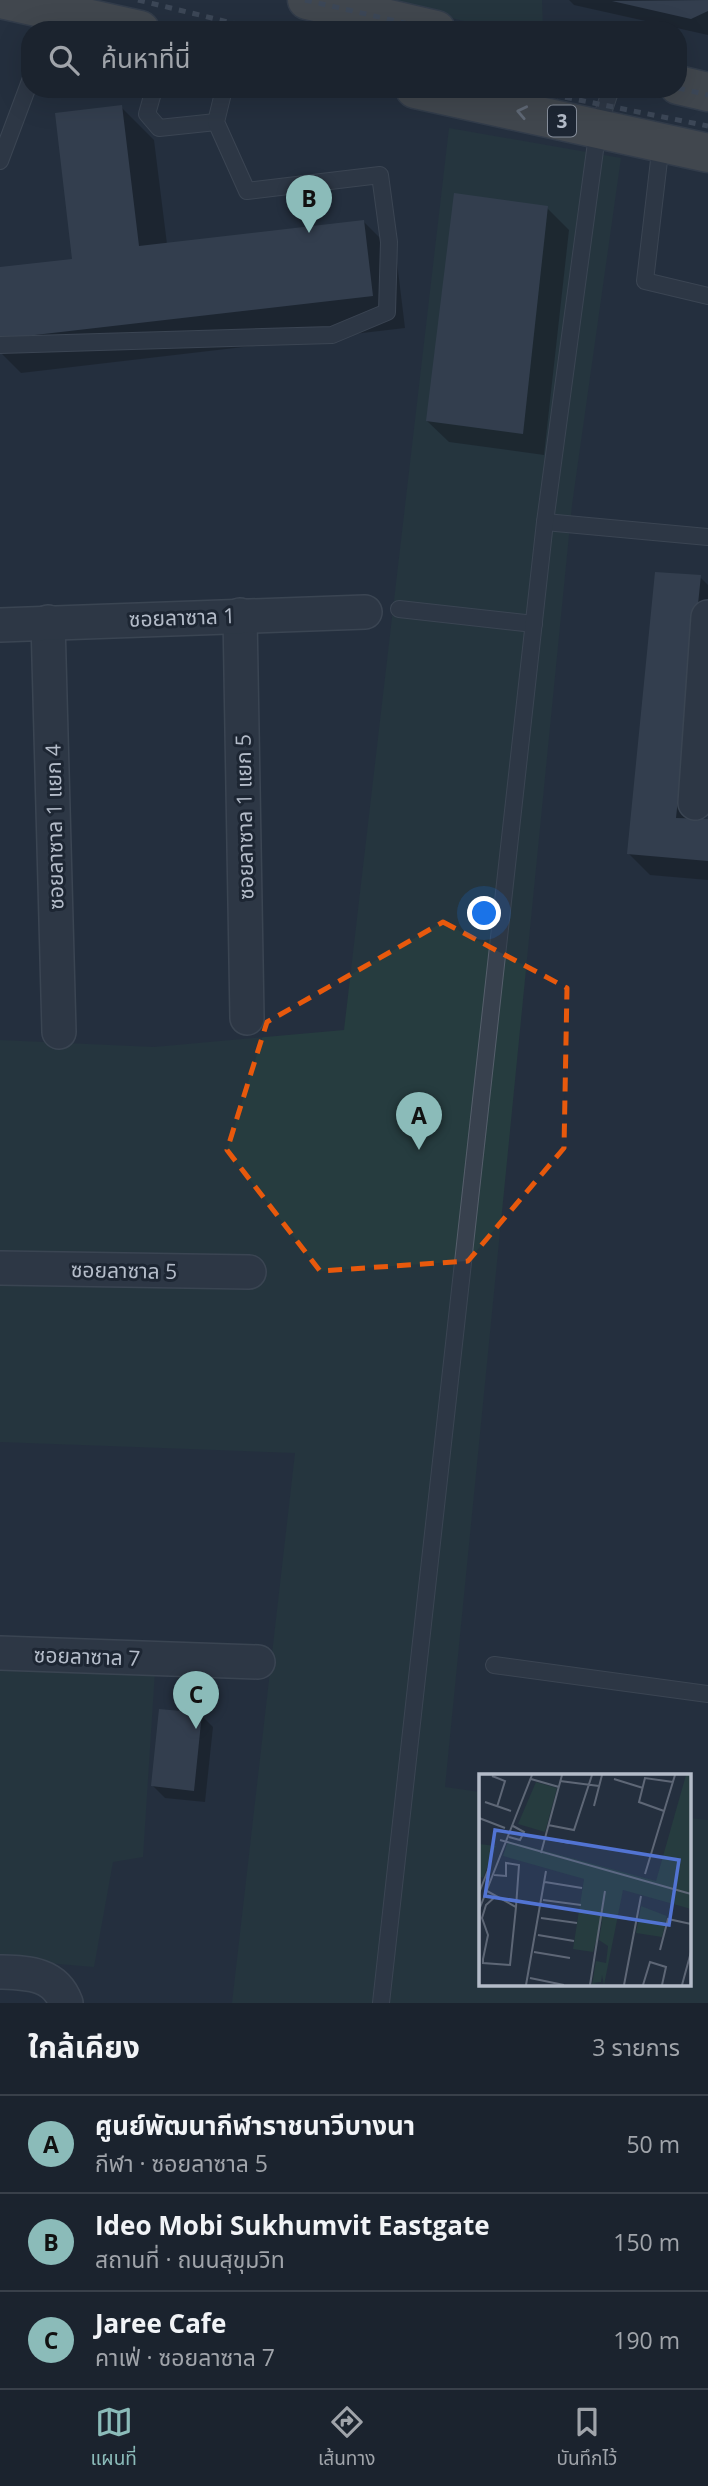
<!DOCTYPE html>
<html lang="th">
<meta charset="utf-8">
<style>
:root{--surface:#1b232e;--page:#282f3a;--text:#f1f3f6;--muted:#a0a4aa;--line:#39404a;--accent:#8bbbb9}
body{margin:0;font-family:"Open Sans","Noto Sans Thai",sans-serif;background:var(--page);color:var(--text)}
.you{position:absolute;left:485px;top:914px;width:24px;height:24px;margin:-18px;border:5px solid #fff;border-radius:50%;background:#1a73e8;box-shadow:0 0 0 10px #1a73e833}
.badge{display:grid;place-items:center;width:46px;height:46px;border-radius:50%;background:var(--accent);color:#111;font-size:23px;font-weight:700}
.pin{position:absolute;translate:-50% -58px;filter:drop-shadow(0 2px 4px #0008)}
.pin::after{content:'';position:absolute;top:37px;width:24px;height:21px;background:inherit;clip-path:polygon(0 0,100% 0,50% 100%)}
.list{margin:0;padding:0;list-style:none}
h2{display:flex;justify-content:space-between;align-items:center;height:91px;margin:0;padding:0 28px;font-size:30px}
h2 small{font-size:23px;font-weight:400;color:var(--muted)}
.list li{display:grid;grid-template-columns:46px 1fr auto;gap:21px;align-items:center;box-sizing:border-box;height:98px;padding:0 28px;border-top:2px solid var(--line)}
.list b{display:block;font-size:26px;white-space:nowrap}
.list p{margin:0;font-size:23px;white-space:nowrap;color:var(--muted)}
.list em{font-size:23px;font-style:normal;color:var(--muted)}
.icon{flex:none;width:38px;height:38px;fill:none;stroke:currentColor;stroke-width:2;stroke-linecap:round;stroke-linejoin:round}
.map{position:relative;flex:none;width:708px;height:2003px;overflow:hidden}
.search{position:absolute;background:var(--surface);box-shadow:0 7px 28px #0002;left:21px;right:21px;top:21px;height:77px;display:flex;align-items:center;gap:18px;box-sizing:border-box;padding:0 24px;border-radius:28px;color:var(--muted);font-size:26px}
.sheet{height:385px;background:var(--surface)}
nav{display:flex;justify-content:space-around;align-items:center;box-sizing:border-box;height:98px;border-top:2px solid var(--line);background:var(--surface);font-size:19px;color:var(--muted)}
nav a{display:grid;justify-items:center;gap:4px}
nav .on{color:var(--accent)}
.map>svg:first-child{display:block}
.green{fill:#263c3f}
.shadow{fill:#0007}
.building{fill:#455162}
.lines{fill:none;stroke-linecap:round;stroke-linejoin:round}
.service-casing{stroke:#565f6c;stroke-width:18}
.minor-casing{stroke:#565f6c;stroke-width:36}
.trunk-casing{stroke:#434c59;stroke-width:41}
.service{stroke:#38414e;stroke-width:16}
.minor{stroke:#38414e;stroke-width:33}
.trunk{stroke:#656462;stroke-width:38}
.rail{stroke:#5a6575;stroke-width:5;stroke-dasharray:7 7;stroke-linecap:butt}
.oneway{stroke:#a8afba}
.marked{fill:none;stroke:#e8590c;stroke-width:5;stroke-dasharray:14 9;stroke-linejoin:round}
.labels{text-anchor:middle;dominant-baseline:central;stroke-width:6;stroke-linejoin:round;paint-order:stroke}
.shield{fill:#1d2633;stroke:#878f9c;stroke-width:2}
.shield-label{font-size:19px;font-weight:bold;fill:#b4bcc9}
.street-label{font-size:21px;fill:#b4bcc9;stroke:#1d2633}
.inset-road{fill:none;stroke:#5e6776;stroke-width:2}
.view{fill:#5274d3;fill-opacity:0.15;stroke:#5274d3;stroke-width:3.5}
.inset-edge{fill:none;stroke:#b4bcc9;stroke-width:3.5}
</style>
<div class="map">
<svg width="708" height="2003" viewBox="0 0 708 2003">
<rect width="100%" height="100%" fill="#242f3e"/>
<!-- green -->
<g class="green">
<polygon points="379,0 542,0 543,30 500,30"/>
<polygon points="449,128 621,158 572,505 445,1787 480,1792 480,1984 689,1984 689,1818 708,1820 708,2003 232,2003 295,1453 0,1442 0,1040 154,1047 344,1030"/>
<polygon points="0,1669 155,1671 143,1857 113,1862 94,1967 0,1959"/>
</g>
<!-- shadow -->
<g class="shadow">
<polygon points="569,0 708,0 708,35 574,5"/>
<polygon points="121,107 154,140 167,244 364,222 396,254 405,328 21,373 0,352 0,269 74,260"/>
<polygon points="547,208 569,230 544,455 449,442 427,421"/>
<polygon points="700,577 708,585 708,739 700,821 708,821 708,880 650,875 628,853"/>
<polygon points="201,1715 213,1727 205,1802 165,1798 153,1786"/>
</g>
<!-- building -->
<g class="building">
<polygon points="708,0 708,11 691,19 612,1"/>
<polygon points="122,105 139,246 364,220 373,296 0,339 0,267 72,259 55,113"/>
<polygon points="454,193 548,206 523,434 426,421"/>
<polygon points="655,572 701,575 676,818 708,819 708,861 627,854"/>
<polygon points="159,1709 202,1713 194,1791 151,1786"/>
</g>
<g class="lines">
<!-- service casing -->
<g class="service-casing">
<g id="service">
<polyline points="154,89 147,114 159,128 216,122"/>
<polyline points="661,143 645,281 708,296"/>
<polyline points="0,161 30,81"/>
<polyline points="0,345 332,335 387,312 389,242 380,175 247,191 216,122 224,89"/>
<polyline points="545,522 708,537"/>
<polyline points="399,609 534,624"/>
<polyline points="494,1665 708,1694"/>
<polyline points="381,2003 545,522 598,128 611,89"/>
</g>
</g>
<!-- minor casing -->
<g class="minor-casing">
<g id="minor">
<polyline points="240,615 247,1018"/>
<polyline points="48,622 59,1032"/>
<polyline points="0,625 365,612"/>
<polyline points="695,803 708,617"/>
<polyline points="0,1268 249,1272"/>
<polyline points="0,1653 258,1662"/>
<path d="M 0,1972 C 28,1973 55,1973 66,2003"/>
</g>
</g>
<!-- trunk casing -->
<g class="trunk-casing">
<g id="trunk">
<polyline points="5,0 140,30"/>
<polyline points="307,0 436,30"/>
<polyline points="678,85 708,92"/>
<polyline points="415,89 708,153"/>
</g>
</g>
<!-- service -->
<use href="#service" class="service"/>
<!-- minor -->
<use href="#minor" class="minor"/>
<!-- trunk -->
<use href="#trunk" class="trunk"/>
<!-- rail -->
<g class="rail">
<polyline points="138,0 261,30"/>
<polyline points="305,0 435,30"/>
<polyline points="678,88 708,95"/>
<polyline points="524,89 708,126"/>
</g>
</g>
<!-- one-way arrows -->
<defs><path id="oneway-chevron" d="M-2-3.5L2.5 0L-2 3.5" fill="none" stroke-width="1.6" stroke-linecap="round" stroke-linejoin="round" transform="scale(1.75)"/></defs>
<use class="oneway" href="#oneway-chevron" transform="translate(522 112) rotate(-168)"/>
<!-- marked area -->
<path d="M0 0H708V2003H0ZM 443,922 L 567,988 L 564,1148 L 468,1261 L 320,1271 L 227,1150 L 267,1022 Z" fill="#242f3e" fill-opacity=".55" fill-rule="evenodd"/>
<path class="marked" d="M 443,922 L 567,988 L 564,1148 L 468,1261 L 320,1271 L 227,1150 L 267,1022 Z"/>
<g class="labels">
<!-- shield labels -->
<rect class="shield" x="548" y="105.5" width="28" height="31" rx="5"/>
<g class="shield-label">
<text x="562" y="121">3</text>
</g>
<!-- street labels -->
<g class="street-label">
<text transform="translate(182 617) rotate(-2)">ซอยลาซาล 1</text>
<text transform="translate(244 817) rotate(-91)">ซอยลาซาล 1 แยก 5</text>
<text transform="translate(54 827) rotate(-91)">ซอยลาซาล 1 แยก 4</text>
<text transform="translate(124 1270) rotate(1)">ซอยลาซาล 5</text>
<text transform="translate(87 1656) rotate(2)">ซอยลาซาล 7</text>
</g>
</g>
<!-- overview -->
<g transform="translate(479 1774)">
<rect width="212" height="212" fill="#242f3e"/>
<path d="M 207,1 L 212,1 L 212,135 L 144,116 L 125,211 L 123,201 L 122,208 L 114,209 L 121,211 L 113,211 L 117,187 L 127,189 L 129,172 L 120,166 L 124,142 L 114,178 L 94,175 L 105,105 L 24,82 L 29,67 L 177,107 ZM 57,8 L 78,14 L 66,58 L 39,50 ZM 0,70 L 17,72 L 4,104 L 0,102 ZM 162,132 L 188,142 L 183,163 L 157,159 Z" fill="#263c3f"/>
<path class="inset-road" d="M 13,2 L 26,7 L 18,33M 52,5 L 80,13M 135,5 L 164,14M 81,7 L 120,12M 6,28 L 32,37M 115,32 L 123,1M 185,37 L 160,28 L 166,4 L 194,8M 0,44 L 26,54M 69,51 L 95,56 L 113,1M 30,63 L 41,66 L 45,58 L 34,52M 66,64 L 90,69M 21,66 L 212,120M 62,79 L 83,1M 166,100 L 196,1M 15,101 L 27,102 L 27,89 L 40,91 L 37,133M 66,108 L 103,114M 8,117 L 37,133 L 31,191 L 4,189 L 4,185 L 9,161 L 3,144 L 7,131 L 17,122M 0,119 L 11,91M 64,126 L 102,131M 0,136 L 53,1M 62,144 L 98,149M 59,161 L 95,167M 181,176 L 189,145 L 212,150M 55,178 L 91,184M 51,204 L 85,211M 47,211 L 67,97M 111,211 L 126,117M 145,211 L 162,122M 164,211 L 171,188 L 187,193 L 183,211M 203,211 L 212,178"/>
<path class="view" d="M 16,56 L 200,86 L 190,151 L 6,122 Z"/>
<rect width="212" height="212" class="inset-edge"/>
</g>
</svg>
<div class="you"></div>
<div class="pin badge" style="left:419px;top:1150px">A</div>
<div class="pin badge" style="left:309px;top:233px">B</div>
<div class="pin badge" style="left:196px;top:1729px">C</div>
<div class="search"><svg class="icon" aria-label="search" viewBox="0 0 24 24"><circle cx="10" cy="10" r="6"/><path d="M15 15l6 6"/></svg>ค้นหาที่นี่</div>
</div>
<section class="sheet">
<h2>ใกล้เคียง<small>3 รายการ</small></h2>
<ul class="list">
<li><span class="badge">A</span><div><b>ศูนย์พัฒนากีฬาราชนาวีบางนา</b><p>กีฬา · ซอยลาซาล 5</p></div><em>50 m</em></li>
<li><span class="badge">B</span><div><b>Ideo Mobi Sukhumvit Eastgate</b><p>สถานที่ · ถนนสุขุมวิท</p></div><em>150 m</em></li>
<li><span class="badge">C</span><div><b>Jaree Cafe</b><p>คาเฟ่ · ซอยลาซาล 7</p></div><em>190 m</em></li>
</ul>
</section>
<nav>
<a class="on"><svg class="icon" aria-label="map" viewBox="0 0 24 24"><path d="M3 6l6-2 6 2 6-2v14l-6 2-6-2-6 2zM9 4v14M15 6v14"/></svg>แผนที่</a>
<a><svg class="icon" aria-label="directions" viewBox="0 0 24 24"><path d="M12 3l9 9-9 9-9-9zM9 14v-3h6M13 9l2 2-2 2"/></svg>เส้นทาง</a>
<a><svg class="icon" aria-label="saved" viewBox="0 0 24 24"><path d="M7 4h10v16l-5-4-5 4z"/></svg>บันทึกไว้</a>
</nav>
